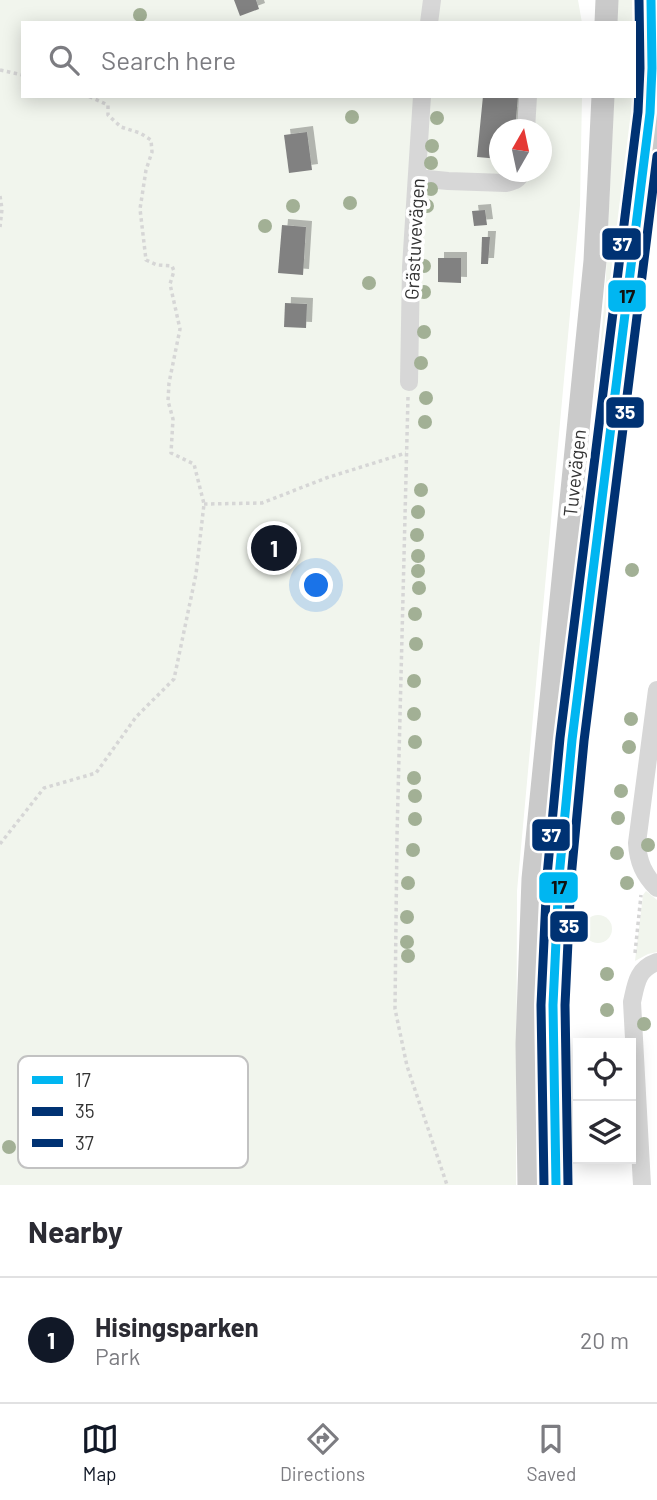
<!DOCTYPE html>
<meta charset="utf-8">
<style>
:root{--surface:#fff;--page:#f2f2f3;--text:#2b2b33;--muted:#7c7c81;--line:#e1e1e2;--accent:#111827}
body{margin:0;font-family:Barlow,sans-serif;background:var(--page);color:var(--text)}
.controls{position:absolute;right:21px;bottom:21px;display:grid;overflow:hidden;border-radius:0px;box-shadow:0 4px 18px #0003}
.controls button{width:63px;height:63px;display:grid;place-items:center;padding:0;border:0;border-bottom:2px solid var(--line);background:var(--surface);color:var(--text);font:35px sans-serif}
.compass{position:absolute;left:489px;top:119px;width:63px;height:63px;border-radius:50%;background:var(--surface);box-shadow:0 4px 18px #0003;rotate:9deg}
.you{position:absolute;left:317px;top:586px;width:24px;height:24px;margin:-18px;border:5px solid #fff;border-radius:50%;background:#1a73e8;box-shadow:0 0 0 10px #1a73e833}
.badge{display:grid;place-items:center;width:46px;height:46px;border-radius:50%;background:var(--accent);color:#fff;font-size:23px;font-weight:700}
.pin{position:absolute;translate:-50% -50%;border:4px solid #fff;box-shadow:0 2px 7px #0006}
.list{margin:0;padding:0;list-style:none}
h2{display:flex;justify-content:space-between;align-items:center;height:91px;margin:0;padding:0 28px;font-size:30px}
h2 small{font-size:23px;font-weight:400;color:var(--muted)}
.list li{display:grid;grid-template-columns:46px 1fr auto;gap:21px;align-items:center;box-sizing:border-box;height:126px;padding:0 28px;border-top:2px solid var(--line)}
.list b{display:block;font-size:26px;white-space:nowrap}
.list p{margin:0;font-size:23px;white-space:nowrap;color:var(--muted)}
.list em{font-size:23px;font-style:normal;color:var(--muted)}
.icon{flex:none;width:38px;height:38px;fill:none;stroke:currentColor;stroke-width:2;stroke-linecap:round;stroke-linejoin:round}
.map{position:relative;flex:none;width:657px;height:1185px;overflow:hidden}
.search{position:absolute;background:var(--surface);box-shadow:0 4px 18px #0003;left:21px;right:21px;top:21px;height:77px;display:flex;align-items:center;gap:18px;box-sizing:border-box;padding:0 24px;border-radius:0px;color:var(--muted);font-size:26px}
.sheet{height:217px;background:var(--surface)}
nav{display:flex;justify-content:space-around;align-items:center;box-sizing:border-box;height:98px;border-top:2px solid var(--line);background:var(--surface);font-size:19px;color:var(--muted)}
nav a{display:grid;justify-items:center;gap:4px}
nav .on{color:var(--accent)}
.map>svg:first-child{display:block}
.green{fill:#f1f5ed;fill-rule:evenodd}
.building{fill:#818181;filter:url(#shadow)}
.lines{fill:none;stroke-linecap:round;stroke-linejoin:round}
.path{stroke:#d6d6d6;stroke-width:3.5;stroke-dasharray:3.5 3.5;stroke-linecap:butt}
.minor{stroke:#d7d7d7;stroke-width:18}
.major{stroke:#cacaca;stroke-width:23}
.bus-1-casing{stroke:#fff;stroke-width:14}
.bus-2-casing{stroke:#fff;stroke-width:14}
.bus-3-casing{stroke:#fff;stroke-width:14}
.bus-1{stroke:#00b6f1;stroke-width:9}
.bus-2{stroke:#003273;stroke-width:9}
.bus-3{stroke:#003273;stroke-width:9}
.tree{fill:#a2b095}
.labels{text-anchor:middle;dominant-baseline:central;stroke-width:7;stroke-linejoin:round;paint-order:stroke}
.street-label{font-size:19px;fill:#333;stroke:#fff}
.key{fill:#fff;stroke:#c2c2c2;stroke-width:2}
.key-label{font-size:19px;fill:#333}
.line-badge{stroke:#fff;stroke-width:2.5}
.badge-label{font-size:19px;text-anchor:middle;font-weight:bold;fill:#fff}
.pale-badge-label{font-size:19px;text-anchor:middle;font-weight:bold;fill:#111}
</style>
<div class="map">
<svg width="657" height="1185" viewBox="0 0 657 1185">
<defs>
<filter id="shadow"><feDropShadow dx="6" dy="-6" stdDeviation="0" flood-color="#0004"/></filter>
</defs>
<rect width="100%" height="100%" fill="#fff"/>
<!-- green -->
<g class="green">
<path d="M 0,0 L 578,0 L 582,23 L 23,23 L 23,96 L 582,96 L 580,205 L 517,891 L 516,1185 L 0,1185 ZM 500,130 L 542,130 L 542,172 L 500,172 Z"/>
<polygon points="618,0 642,0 640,90 627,209 586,514 582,534 605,297 614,96 634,96 634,23 617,23"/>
<polygon points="646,891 657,900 657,952 648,954 635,961 643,895"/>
<circle cx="598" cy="929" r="14"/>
</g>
<!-- building -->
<g class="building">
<polygon points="234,0 256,0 259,9 240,16"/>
<polygon points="483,96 518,96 515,130 500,130 500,159 477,157"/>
<polygon points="307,132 312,170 289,173 284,135"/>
<polygon points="485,210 487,225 474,226 472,211"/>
<polygon points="282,225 306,227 303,275 278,273"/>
<polygon points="482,237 490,237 488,264 481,264"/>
<polygon points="438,258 461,258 461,283 438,282"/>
<polygon points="285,303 307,304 306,328 284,327"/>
</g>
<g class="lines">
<!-- path -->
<g class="path">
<polyline points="0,70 23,75"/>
<polyline points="0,196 2,209 0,227"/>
<polyline points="408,397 397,836 395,1009 407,1066 447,1185"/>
<polyline points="204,504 262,503 326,478 406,453"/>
<polyline points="0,844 44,788 96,773 136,717 174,679 196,574 204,504 194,464 171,453 173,419 168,401 169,383 180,329 170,284 174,271 172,266 157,265 146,260 140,209 146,170 152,152 151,140 140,133 121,127 108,115 108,105 88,96"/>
<polyline points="635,953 641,895"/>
</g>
<!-- minor -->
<g class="minor">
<polyline points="429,23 432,0"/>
<polyline points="526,130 528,96"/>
<path d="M 417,178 L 448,181 L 506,183 C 515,181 518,180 522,172"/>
<polyline points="409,382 411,267 422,96"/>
<path d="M 657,690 L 637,843 C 638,862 644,875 657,888"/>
<path d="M 642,1185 L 632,1002 C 636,984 637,969 657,962"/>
</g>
<!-- major -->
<g class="major">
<polyline points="606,23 607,0"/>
<polyline points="529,1185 527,1044 533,879 595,261 603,96"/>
<polyline points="556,1185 553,1005 559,877 572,740 650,113 652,68 651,0"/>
</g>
<!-- bus-1 casing -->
<g class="bus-1-casing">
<polyline id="bus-1" points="556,1185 553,1005 559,877 572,740 650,113 652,68 651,0"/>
</g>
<!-- bus-2 casing -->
<g class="bus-2-casing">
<polyline id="bus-2" points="568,1185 565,1005 571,878 584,741 657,156"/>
</g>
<!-- bus-3 casing -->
<g class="bus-3-casing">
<polyline id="bus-3" points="544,1185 541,1005 547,876 560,738 638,112 640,68 639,0"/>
</g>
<!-- bus-1 -->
<use href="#bus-1" class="bus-1"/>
<!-- bus-2 -->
<use href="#bus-2" class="bus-2"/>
<!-- bus-3 -->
<use href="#bus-3" class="bus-3"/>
</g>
<!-- trees -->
<g class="tree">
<circle cx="140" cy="15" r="7"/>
<circle cx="352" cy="117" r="7"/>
<circle cx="437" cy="118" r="7"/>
<circle cx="432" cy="146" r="7"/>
<circle cx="431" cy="163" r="7"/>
<circle cx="431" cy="189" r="7"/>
<circle cx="350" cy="203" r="7"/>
<circle cx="293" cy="206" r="7"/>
<circle cx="427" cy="206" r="7"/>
<circle cx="265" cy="226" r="7"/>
<circle cx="424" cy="266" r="7"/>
<circle cx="369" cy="283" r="7"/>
<circle cx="424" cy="292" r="7"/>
<circle cx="424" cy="332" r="7"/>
<circle cx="421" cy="363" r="7"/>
<circle cx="426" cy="398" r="7"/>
<circle cx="425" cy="422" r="7"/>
<circle cx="421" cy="490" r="7"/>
<circle cx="418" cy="512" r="7"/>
<circle cx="417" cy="535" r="7"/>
<circle cx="418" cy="556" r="7"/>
<circle cx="632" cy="570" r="7"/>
<circle cx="418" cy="571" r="7"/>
<circle cx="419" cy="588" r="7"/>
<circle cx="415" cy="614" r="7"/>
<circle cx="416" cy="644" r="7"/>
<circle cx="414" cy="681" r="7"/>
<circle cx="414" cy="714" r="7"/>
<circle cx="631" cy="719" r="7"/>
<circle cx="415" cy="742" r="7"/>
<circle cx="629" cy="747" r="7"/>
<circle cx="414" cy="778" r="7"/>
<circle cx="621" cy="791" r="7"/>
<circle cx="415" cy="796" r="7"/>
<circle cx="618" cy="818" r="7"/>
<circle cx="415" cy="819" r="7"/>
<circle cx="648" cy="845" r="7"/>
<circle cx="413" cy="850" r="7"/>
<circle cx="617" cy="853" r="7"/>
<circle cx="408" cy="883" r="7"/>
<circle cx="627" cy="883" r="7"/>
<circle cx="407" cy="917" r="7"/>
<circle cx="407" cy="942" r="7"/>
<circle cx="408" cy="956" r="7"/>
<circle cx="607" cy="974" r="7"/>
<circle cx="607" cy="1010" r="7"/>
<circle cx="644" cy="1024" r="7"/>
<circle cx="9" cy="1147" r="7"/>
</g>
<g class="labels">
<!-- street labels -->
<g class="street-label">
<text transform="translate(414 239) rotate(-87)">Grästuvevägen</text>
<text transform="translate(574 473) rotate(-84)">Tuvevägen</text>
</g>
</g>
<!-- legend -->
<rect x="18" y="1056" width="230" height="112" rx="10" class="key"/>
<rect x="32" y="1076" width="31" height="8" fill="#00b6f1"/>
<rect x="32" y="1107" width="31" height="9" fill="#003273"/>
<rect x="32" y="1139" width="31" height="8" fill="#003273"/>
<g class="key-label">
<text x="75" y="1087">17</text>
<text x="75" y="1118">35</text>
<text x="75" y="1150">37</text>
</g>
<g class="line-badge">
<rect x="601" y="227" width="41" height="34" rx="7" fill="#003273"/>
<rect x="607" y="279" width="40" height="34" rx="7" fill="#00b6f1"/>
<rect x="605" y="396" width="40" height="33" rx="7" fill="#003273"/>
<rect x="531" y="818" width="40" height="34" rx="7" fill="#003273"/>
<rect x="538" y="871" width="41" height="33" rx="7" fill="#00b6f1"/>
<rect x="549" y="910" width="40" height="33" rx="7" fill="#003273"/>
</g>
<g class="badge-label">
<text x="622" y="251">37</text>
<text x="625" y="419">35</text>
<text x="551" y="842">37</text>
<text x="569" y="933">35</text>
</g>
<g class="pale-badge-label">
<text x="627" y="303">17</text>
<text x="559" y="894">17</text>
</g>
</svg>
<div class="controls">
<button><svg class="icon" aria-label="locate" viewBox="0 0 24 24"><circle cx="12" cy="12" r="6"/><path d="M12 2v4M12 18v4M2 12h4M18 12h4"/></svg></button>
<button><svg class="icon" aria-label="layers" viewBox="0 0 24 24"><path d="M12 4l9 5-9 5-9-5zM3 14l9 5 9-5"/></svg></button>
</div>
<svg class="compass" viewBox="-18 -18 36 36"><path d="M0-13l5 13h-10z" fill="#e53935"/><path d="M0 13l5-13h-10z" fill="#7c7c81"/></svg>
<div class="you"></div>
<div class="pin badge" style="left:274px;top:548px">1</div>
<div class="search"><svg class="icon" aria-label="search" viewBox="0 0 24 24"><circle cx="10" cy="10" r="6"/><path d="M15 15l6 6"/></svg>Search here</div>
</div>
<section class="sheet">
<h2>Nearby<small></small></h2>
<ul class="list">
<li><span class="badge">1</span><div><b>Hisingsparken</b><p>Park</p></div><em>20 m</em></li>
</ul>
</section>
<nav>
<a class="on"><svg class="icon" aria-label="map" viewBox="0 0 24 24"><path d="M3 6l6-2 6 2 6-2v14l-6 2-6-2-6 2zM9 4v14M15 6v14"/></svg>Map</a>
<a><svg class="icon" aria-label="directions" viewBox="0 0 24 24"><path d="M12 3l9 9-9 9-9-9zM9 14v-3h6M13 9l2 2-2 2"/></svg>Directions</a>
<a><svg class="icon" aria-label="saved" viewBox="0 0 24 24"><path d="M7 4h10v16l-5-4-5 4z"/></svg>Saved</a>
</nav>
